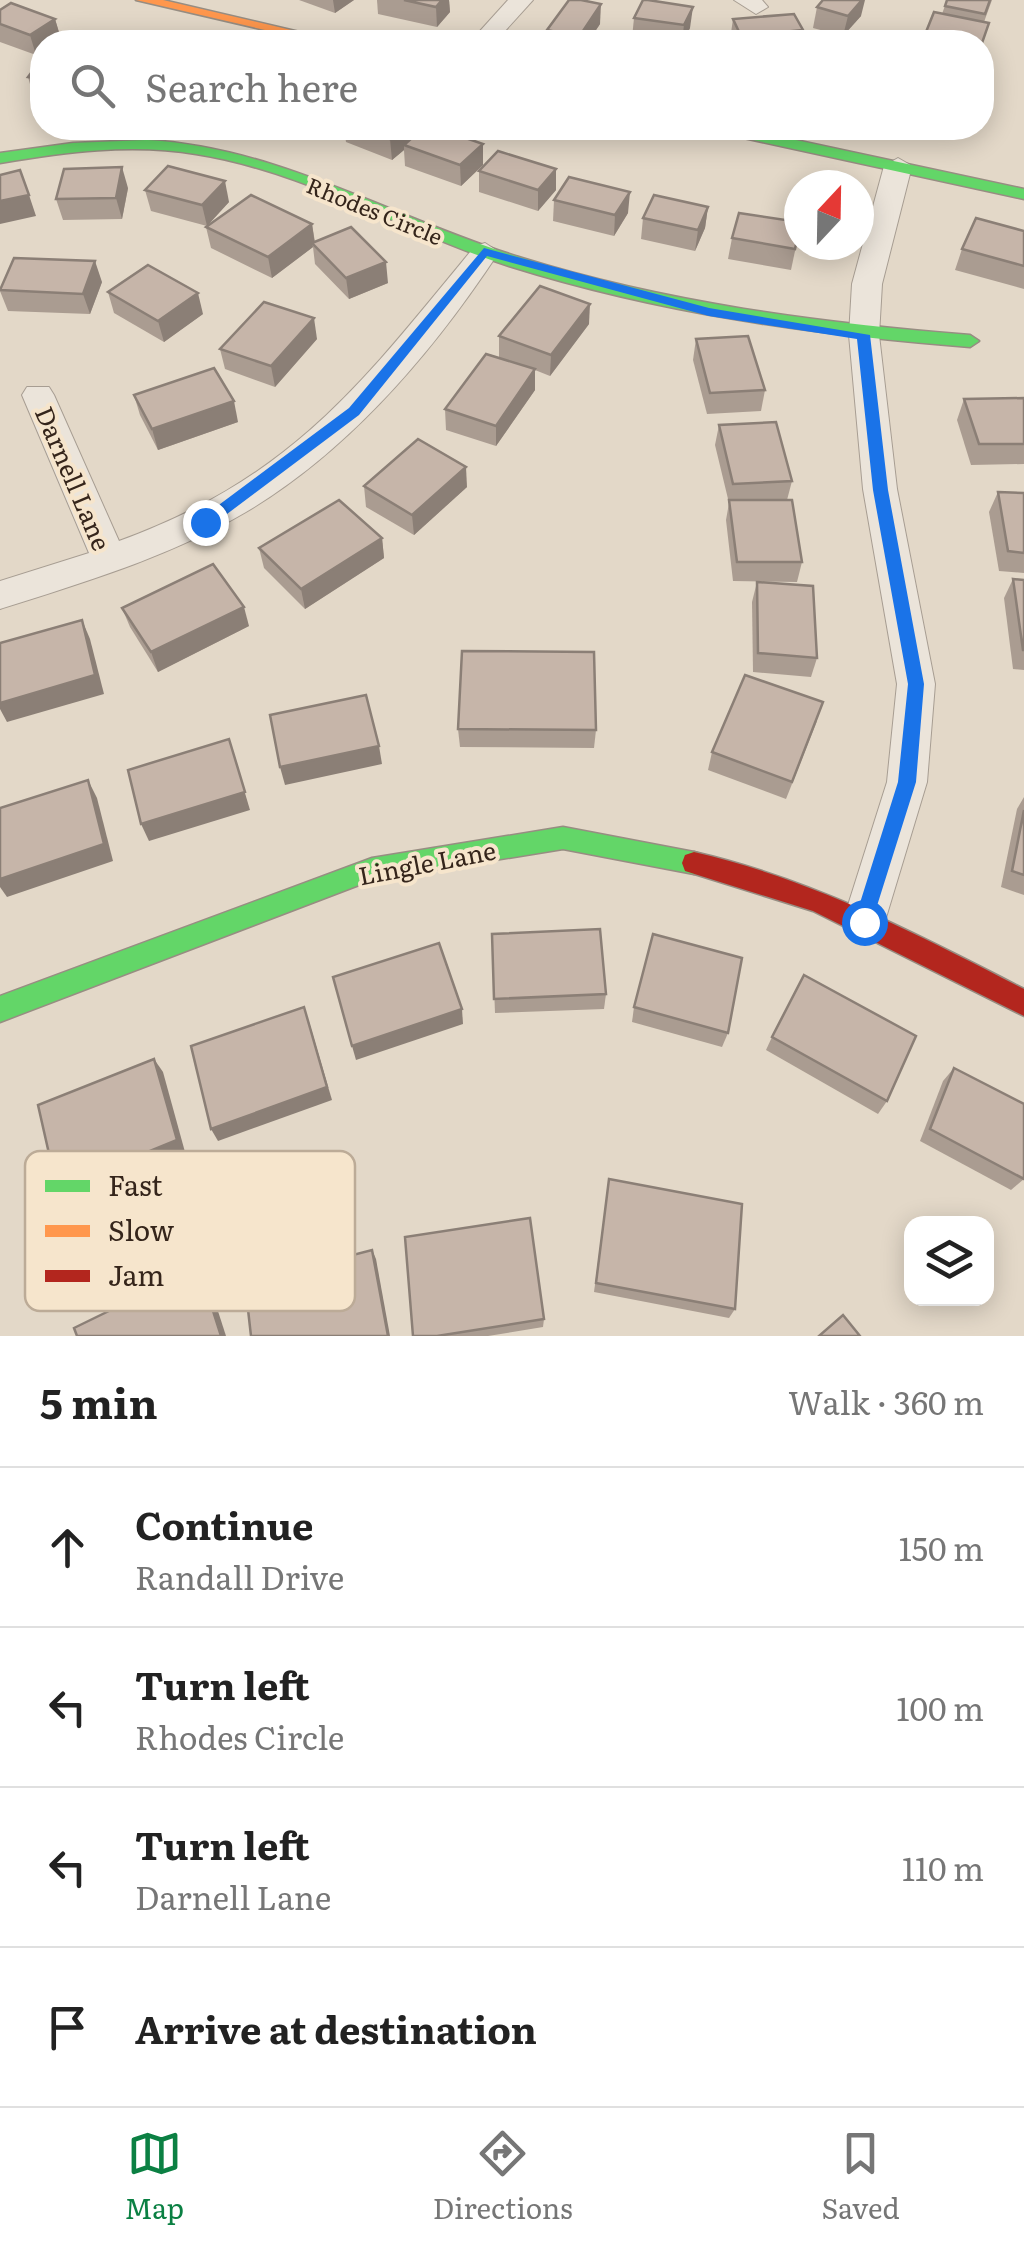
<!DOCTYPE html>
<meta charset="utf-8">
<style>
:root{--surface:#fff;--page:#f2f2f2;--text:#222;--muted:#767676;--line:#e0e0e0;--accent:#0b8043}
body{margin:0;font-family:Literata,serif;background:var(--page);color:var(--text)}
.controls{position:absolute;right:30px;bottom:30px;display:grid;overflow:hidden;border-radius:20px;box-shadow:0 5px 25px #0003}
.controls button{width:90px;height:90px;display:grid;place-items:center;padding:0;border:0;border-bottom:2px solid var(--line);background:var(--surface);color:var(--text);font:50px sans-serif}
.compass{position:absolute;left:784px;top:170px;width:90px;height:90px;border-radius:50%;background:var(--surface);box-shadow:0 5px 25px #0003;rotate:22deg}
.stop{position:absolute;width:30px;height:30px;margin:-22px;border:8px solid #1a73e8;border-radius:50%;background:#fff}
.stop.end{background:#1a73e8;border-color:#fff;box-shadow:0 2px 10px #0008}
.list{margin:0;padding:0;list-style:none}
h2{display:flex;justify-content:space-between;align-items:center;height:130px;margin:0;padding:0 40px;font-size:42px}
h2 small{font-size:32px;font-weight:400;color:var(--muted)}
.list li{display:grid;grid-template-columns:65px 1fr auto;gap:30px;align-items:center;box-sizing:border-box;height:160px;padding:0 40px;border-top:2px solid var(--line)}
.list b{display:block;font-size:38px;white-space:nowrap}
.list p{margin:0;font-size:32px;white-space:nowrap;color:var(--muted)}
.list em{font-size:32px;font-style:normal;color:var(--muted)}
.icon{flex:none;width:55px;height:55px;fill:none;stroke:currentColor;stroke-width:2;stroke-linecap:round;stroke-linejoin:round}
.map{position:relative;flex:none;width:1024px;height:1336px;overflow:hidden}
.search{position:absolute;background:var(--surface);box-shadow:0 5px 25px #0003;left:30px;right:30px;top:30px;height:110px;display:flex;align-items:center;gap:25px;box-sizing:border-box;padding:0 35px;border-radius:40px;color:var(--muted);font-size:38px}
.sheet{height:770px;background:var(--surface)}
nav{display:flex;justify-content:space-around;align-items:center;box-sizing:border-box;height:140px;border-top:2px solid var(--line);background:var(--surface);font-size:28px;color:var(--muted)}
nav a{display:grid;justify-items:center;gap:5px}
nav .on{color:var(--accent)}
.map>svg:first-child{display:block}
.lines{fill:none;stroke-linecap:round;stroke-linejoin:round}
.street-casing{stroke:#a79d92;stroke-width:2}
.fast-casing{stroke:#978d82;stroke-width:3}
.slow-casing{stroke:#978d82;stroke-width:3}
.jam-casing{stroke:#978d82;stroke-width:3}
.street{fill:#ebe4da;fill-rule:evenodd}
.fast{fill:#63d668;fill-rule:evenodd}
.slow{fill:#ff974d;fill-rule:evenodd}
.jam{fill:#b3261e;fill-rule:evenodd}
.wall{fill:#aa9c91}
.shaded-wall{fill:#8b7f76}
.building{fill:#c6b5a9;stroke:#8b7f76;stroke-width:2.5}
.route{fill:#1a73e8}
.labels{text-anchor:middle;dominant-baseline:central;stroke-width:8;stroke-linejoin:round;paint-order:stroke}
.far-street-label{font-size:22px;fill:#35251b;stroke:#f6e5cc}
.street-label{font-size:25px;fill:#35251b;stroke:#f6e5cc}
.key{fill:#f6e5cc;stroke:#bcab97;stroke-width:2.5}
.key-label{font-size:28px;fill:#35251b}
</style>
<div class="map">
<svg width="1024" height="1336" viewBox="0 0 1024 1336">
<rect width="100%" height="100%" fill="#e3d8c8"/>
<g class="lines">
<!-- street casing -->
<g class="street-casing">
<g id="street">
<polygon points="508,0 533,0 495,42 470,42"/>
<polygon points="734,0 762,0 768,7 756,14"/>
<polygon points="898,158 912,166 882,284 879,335 897,489 935,684 927,782 885,921 879,935 864,941 849,935 843,921 887,782 897,684 863,489 849,335 852,284 884,166"/>
<path d="M 485,243 L 499,252 C 433,352 350,450 246,512 C 169,557 85,582 0,609 L 0,581 L 89,553 L 22,395 L 27,387 L 49,387 L 54,395 L 119,541 C 294,477 362,383 475,246 Z"/>
</g>
</g>
<!-- fast casing -->
<g class="fast-casing">
<g id="fast">
<polygon points="713,128 740,128 1024,189 1024,199 721,133"/>
<path d="M 147,140 C 282,148 395,219 522,258 C 667,303 819,323 970,335 L 979,341 L 970,347 C 814,335 659,313 509,266 C 403,232 306,171 196,154 C 131,143 64,152 0,163 L 0,153 L 73,143 Z"/>
<polygon points="563,827 694,852 703,855 706,863 703,871 694,874 563,849 372,880 0,1022 0,996 372,858"/>
</g>
</g>
<!-- slow casing -->
<g class="slow-casing">
<polygon id="slow" points="136,0 163,0 342,42 317,42"/>
</g>
<!-- jam casing -->
<g class="jam-casing">
<path id="jam" d="M 694,852 C 812,879 917,934 1024,989 L 1024,1016 L 813,911 L 685,871 L 682,863 L 685,855 Z"/>
</g>
<!-- street -->
<use href="#street" class="street"/>
<!-- fast -->
<use href="#fast" class="fast"/>
<!-- slow -->
<use href="#slow" class="slow"/>
<!-- jam -->
<use href="#jam" class="jam"/>
</g>
<!-- wall -->
<g class="wall">
<polygon points="299,0 354,0 335,13"/>
<polygon points="377,0 449,0 450,12 437,27 378,14"/>
<polygon points="643,0 690,28 684,42 661,42 632,38 634,18"/>
<polygon points="947,0 992,0 984,22 982,42 922,42 934,12 942,14"/>
<polygon points="817,7 861,16 843,36 813,28"/>
<polygon points="0,10 55,19 61,39 42,42 42,51 36,55 0,42"/>
<polygon points="733,19 803,30 801,42 731,42 730,40"/>
<polygon points="600,24 588,42 546,42 547,30"/>
<polygon points="42,58 42,99 34,98 28,77"/>
<polygon points="297,128 325,128 317,134"/>
<polygon points="344,128 421,128 421,130 483,144 483,165 461,186 405,166 404,150 392,160 346,142"/>
<polygon points="479,171 556,190 538,211 479,192"/>
<polygon points="128,188 122,219 63,220 56,199"/>
<polygon points="145,190 229,202 207,226 151,211"/>
<polygon points="554,200 628,213 614,236 553,221"/>
<polygon points="708,207 705,228 695,251 641,239 643,218"/>
<polygon points="312,224 315,242 388,283 349,299 315,264 313,247 272,278 211,248 206,227"/>
<polygon points="1024,231 1024,289 955,270 962,249"/>
<polygon points="799,232 791,270 728,259 732,238"/>
<polygon points="102,282 90,314 8,311 0,291"/>
<polygon points="108,292 203,314 164,342 114,313"/>
<polygon points="589,324 550,376 535,370 535,390 496,446 446,430 445,409 499,357 499,336"/>
<polygon points="317,339 275,387 225,369 220,349"/>
<polygon points="696,339 765,390 761,411 707,414 693,360"/>
<polygon points="134,395 238,422 158,450 140,415"/>
<polygon points="1024,398 1024,464 971,465 957,420 964,399"/>
<polygon points="719,425 792,481 787,500 802,562 797,582 733,581 726,520 729,503 715,445"/>
<polygon points="364,486 467,487 414,535 366,507"/>
<polygon points="998,492 1024,493 1024,573 999,571 989,512"/>
<polygon points="382,538 384,558 305,609 264,568 259,548"/>
<polygon points="1013,579 1024,580 1024,670 1013,669 1004,598"/>
<polygon points="757,582 817,658 811,677 753,672 752,602"/>
<polygon points="122,608 249,626 158,672 130,627"/>
<polygon points="817,721 786,799 708,770 712,752"/>
<polygon points="458,729 596,730 594,748 460,747"/>
<polygon points="1024,797 1024,895 1001,887 1017,809"/>
<polygon points="492,934 606,994 604,1009 495,1013"/>
<polygon points="634,1007 728,1033 722,1047 632,1022"/>
<polygon points="772,1037 887,1101 878,1114 766,1050"/>
<polygon points="954,1068 1024,1179 1011,1190 920,1141 943,1081"/>
<polygon points="609,1179 735,1309 729,1318 594,1292"/>
<polygon points="544,1319 543,1327 488,1336 413,1336"/>
</g>
<!-- shaded-wall -->
<g class="shaded-wall">
<polygon points="333,0 354,0 335,13"/>
<polygon points="442,0 449,0 450,12 437,27 436,7"/>
<polygon points="862,0 865,0 861,16 843,36 848,16"/>
<polygon points="601,4 600,24 588,42 578,42 579,37"/>
<polygon points="693,7 690,28 682,42 684,25"/>
<polygon points="55,19 61,39 56,42 42,42 42,51 36,55 30,35"/>
<polygon points="316,128 325,128 317,134"/>
<polygon points="404,128 421,128 421,136 404,145 404,150 392,160 390,139"/>
<polygon points="483,144 483,165 461,186 460,165"/>
<polygon points="122,167 128,188 122,219 116,198"/>
<polygon points="556,169 556,190 538,211 538,190"/>
<polygon points="225,181 229,202 207,226 202,205"/>
<polygon points="630,192 628,213 614,236 615,215"/>
<polygon points="29,195 36,216 0,224 0,201"/>
<polygon points="708,207 705,228 695,251 698,230"/>
<polygon points="312,224 315,245 312,243 313,247 272,278 268,257"/>
<polygon points="95,261 102,282 90,314 83,294"/>
<polygon points="386,262 388,283 349,299 346,278"/>
<polygon points="198,293 203,314 164,342 158,321"/>
<polygon points="590,304 589,324 550,376 551,355"/>
<polygon points="314,318 317,339 275,387 271,366"/>
<polygon points="535,369 535,390 496,446 496,426"/>
<polygon points="234,401 238,422 158,450 152,429"/>
<polygon points="466,467 467,487 414,535 412,515"/>
<polygon points="382,538 384,558 305,609 301,589"/>
<polygon points="244,607 249,626 158,672 151,652"/>
<polygon points="82,620 90,639 104,694 7,722 0,709 0,703"/>
<polygon points="229,739 250,810 149,841 141,824"/>
<polygon points="379,746 382,764 285,785 280,767"/>
<polygon points="88,780 97,798 113,861 7,897 0,887 0,879"/>
<polygon points="462,1009 463,1024 356,1060 352,1046"/>
<polygon points="309,1022 332,1100 218,1141 211,1129"/>
<polygon points="154,1059 163,1072 185,1152 68,1200 57,1189"/>
<polygon points="372,1250 376,1259 390,1336 388,1336"/>
<polygon points="199,1267 207,1277 226,1336 221,1336"/>
</g>
<!-- building -->
<g class="building">
<polygon points="404,0 442,0 436,7"/>
<polygon points="569,0 581,0 601,4 579,37 547,30"/>
<polygon points="643,0 648,0 693,7 684,25 634,18"/>
<polygon points="823,0 862,0 848,16 817,7"/>
<polygon points="947,0 990,0 985,14 945,6"/>
<polygon points="11,3 55,19 30,35 0,24 0,10"/>
<polygon points="934,12 989,23 982,43 922,42"/>
<polygon points="794,14 803,30 741,36 733,19"/>
<polygon points="42,58 42,79 28,77"/>
<polygon points="360,128 404,128 390,139"/>
<polygon points="423,128 437,128 483,144 460,165 404,145"/>
<polygon points="498,151 556,169 538,190 479,171"/>
<polygon points="168,166 225,181 202,205 145,190"/>
<polygon points="122,167 116,198 56,199 64,169"/>
<polygon points="20,170 29,195 0,201 0,175"/>
<polygon points="569,177 630,192 615,215 554,200"/>
<polygon points="251,195 312,224 268,257 206,227"/>
<polygon points="654,195 708,207 698,230 643,218"/>
<polygon points="739,213 799,222 799,231 795,249 732,238"/>
<polygon points="976,218 1024,231 1024,266 962,249"/>
<polygon points="351,227 386,262 346,278 312,243"/>
<polygon points="14,258 95,261 83,294 0,290"/>
<polygon points="148,265 198,293 158,321 108,292"/>
<polygon points="540,286 590,304 551,355 499,336"/>
<polygon points="264,302 314,318 271,366 220,349"/>
<polygon points="748,336 765,390 710,393 696,339"/>
<polygon points="486,354 535,369 496,426 445,409"/>
<polygon points="214,368 234,401 152,429 134,395"/>
<polygon points="1024,398 1024,444 979,444 964,399"/>
<polygon points="776,422 792,481 733,484 719,425"/>
<polygon points="418,439 466,467 412,515 364,486"/>
<polygon points="998,492 1024,493 1024,553 1008,551"/>
<polygon points="339,500 382,538 301,589 259,548"/>
<polygon points="729,500 792,500 802,562 737,562"/>
<polygon points="213,564 244,607 151,652 122,608"/>
<polygon points="1013,579 1024,580 1024,650 1023,650"/>
<polygon points="757,582 813,586 817,658 758,653"/>
<polygon points="82,620 95,675 0,703 0,643"/>
<polygon points="462,651 594,652 596,730 458,729"/>
<polygon points="745,675 823,702 792,782 712,752"/>
<polygon points="366,695 379,746 280,767 270,715"/>
<polygon points="229,739 245,792 141,824 128,770"/>
<polygon points="88,780 104,844 0,879 0,808"/>
<polygon points="1024,810 1024,875 1012,871"/>
<polygon points="600,929 606,994 494,999 492,934"/>
<polygon points="653,934 742,958 728,1033 634,1007"/>
<polygon points="439,943 462,1009 352,1046 333,977"/>
<polygon points="804,975 916,1036 887,1101 772,1037"/>
<polygon points="304,1007 327,1087 211,1129 191,1046"/>
<polygon points="154,1059 177,1140 57,1189 38,1105"/>
<polygon points="954,1068 1024,1104 1024,1179 930,1129"/>
<polygon points="609,1179 742,1204 735,1309 596,1283"/>
<polygon points="530,1218 544,1319 437,1336 413,1336 405,1237"/>
<polygon points="372,1250 388,1336 251,1336 245,1283"/>
<polygon points="199,1267 221,1336 77,1336 74,1328"/>
<polygon points="843,1315 860,1336 819,1336"/>
</g>
<!-- route -->
<polygon class="route" points="484,248 709,308 870,335 888,490 924,684 916,782 870,928 857,928 854,922 898,782 908,684 873,490 857,339 709,316 487,256 359,415 211,526 200,526 200,519 349,408"/>
<g class="labels">
<!-- far-street labels -->
<g class="far-street-label">
<text transform="translate(375 210) rotate(22)">Rhodes Circle</text>
</g>
<!-- street labels -->
<g class="street-label">
<text transform="translate(74 478) rotate(67)">Darnell Lane</text>
<text transform="translate(427 862) rotate(-11)">Lingle Lane</text>
</g>
</g>
<!-- legend -->
<rect x="25" y="1151" width="330" height="160" rx="15" class="key"/>
<rect x="45" y="1180" width="45" height="12" fill="#63d668"/>
<rect x="45" y="1225" width="45" height="12" fill="#ff974d"/>
<rect x="45" y="1270" width="45" height="12" fill="#b3261e"/>
<g class="key-label">
<text x="108" y="1196">Fast</text>
<text x="108" y="1241">Slow</text>
<text x="108" y="1286">Jam</text>
</g>
</svg>
<div class="controls">
<button><svg class="icon" aria-label="layers" viewBox="0 0 24 24"><path d="M12 4l9 5-9 5-9-5zM3 14l9 5 9-5"/></svg></button>
</div>
<svg class="compass" viewBox="-18 -18 36 36"><path d="M0-13l5 13h-10z" fill="#e53935"/><path d="M0 13l5-13h-10z" fill="#767676"/></svg>
<div class="stop" style="left:864px;top:922px"></div>
<div class="stop end" style="left:205px;top:522px"></div>
<div class="search"><svg class="icon" aria-label="search" viewBox="0 0 24 24"><circle cx="10" cy="10" r="6"/><path d="M15 15l6 6"/></svg>Search here</div>
</div>
<section class="sheet">
<h2>5 min<small>Walk · 360 m</small></h2>
<ul class="list">
<li><svg class="icon" aria-label="ahead" viewBox="0 0 24 24"><path d="M12 20V5M6 11l6-6 6 6"/></svg><div><b>Continue</b><p>Randall Drive</p></div><em>150 m</em></li>
<li><svg class="icon" aria-label="left" viewBox="0 0 24 24"><path d="M17 20v-9H6M10 6l-5 5 5 5"/></svg><div><b>Turn left</b><p>Rhodes Circle</p></div><em>100 m</em></li>
<li><svg class="icon" aria-label="left" viewBox="0 0 24 24"><path d="M17 20v-9H6M10 6l-5 5 5 5"/></svg><div><b>Turn left</b><p>Darnell Lane</p></div><em>110 m</em></li>
<li><svg class="icon" aria-label="arrive" viewBox="0 0 24 24"><path d="M6 21V4h12l-3 4 3 4H6"/></svg><div><b>Arrive at destination</b></div></li>
</ul>
</section>
<nav>
<a class="on"><svg class="icon" aria-label="map" viewBox="0 0 24 24"><path d="M3 6l6-2 6 2 6-2v14l-6 2-6-2-6 2zM9 4v14M15 6v14"/></svg>Map</a>
<a><svg class="icon" aria-label="directions" viewBox="0 0 24 24"><path d="M12 3l9 9-9 9-9-9zM9 14v-3h6M13 9l2 2-2 2"/></svg>Directions</a>
<a><svg class="icon" aria-label="saved" viewBox="0 0 24 24"><path d="M7 4h10v16l-5-4-5 4z"/></svg>Saved</a>
</nav>
